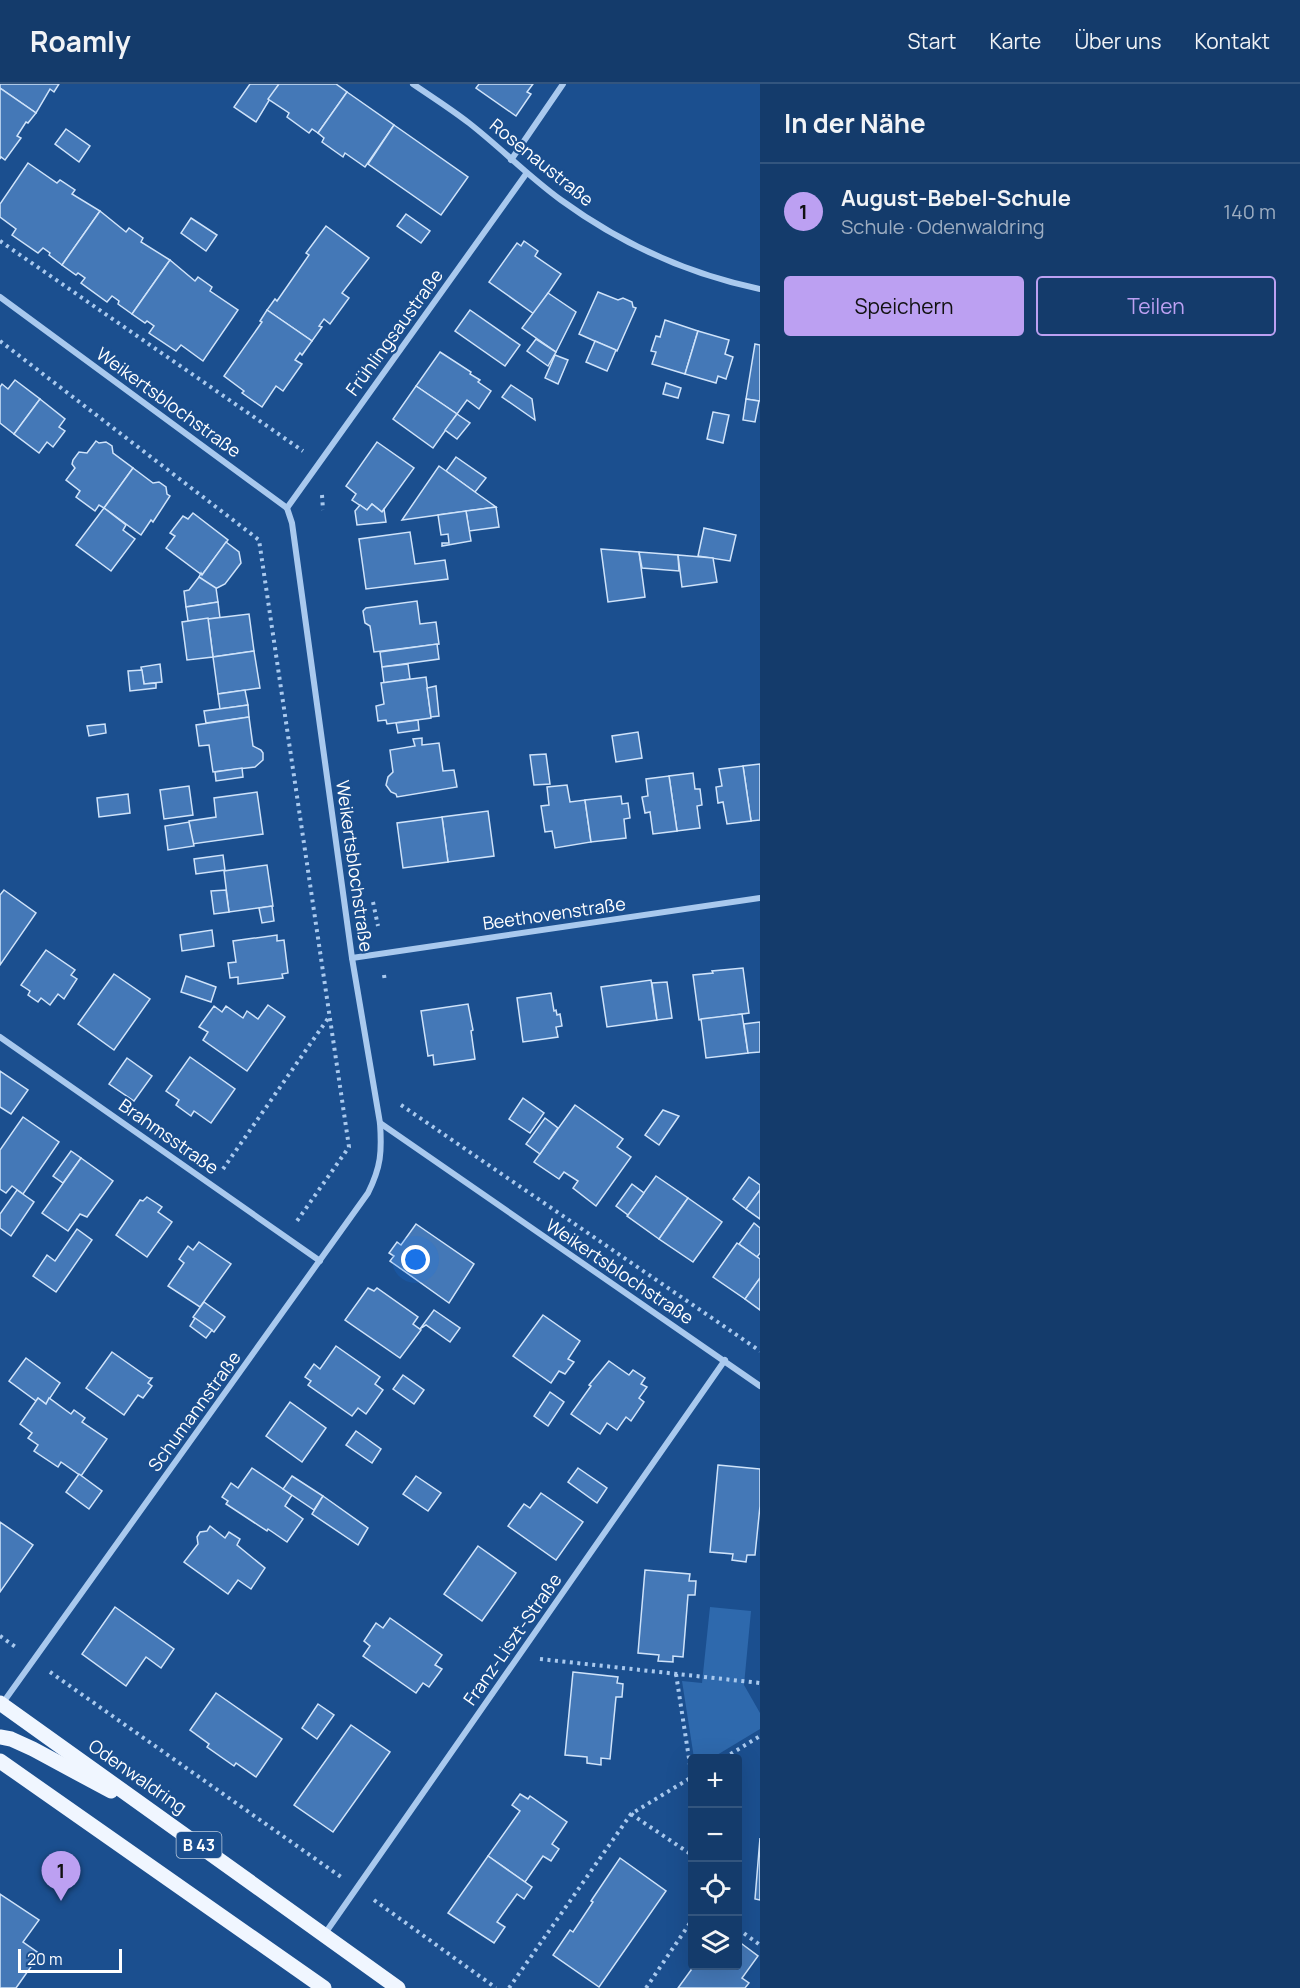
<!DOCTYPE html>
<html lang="de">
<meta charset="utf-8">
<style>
:root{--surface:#143b6b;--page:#214673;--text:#f1f3f6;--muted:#9dadc1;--line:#33557e;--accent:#bca0f2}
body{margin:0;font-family:Manrope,sans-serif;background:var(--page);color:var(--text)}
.controls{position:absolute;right:18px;bottom:18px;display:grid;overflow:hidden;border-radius:6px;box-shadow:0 6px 24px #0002}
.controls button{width:54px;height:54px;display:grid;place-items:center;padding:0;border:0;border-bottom:2px solid var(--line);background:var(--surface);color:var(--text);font:30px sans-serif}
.scale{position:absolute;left:18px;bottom:15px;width:104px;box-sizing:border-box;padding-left:6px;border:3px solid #fff;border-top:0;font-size:16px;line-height:21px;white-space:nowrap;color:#fff;-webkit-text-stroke:4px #1b4f8f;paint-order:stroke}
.you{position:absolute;left:416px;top:1176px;width:21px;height:21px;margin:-15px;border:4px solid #fff;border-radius:50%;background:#1a73e8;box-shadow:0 0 0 9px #1a73e833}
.badge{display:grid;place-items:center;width:39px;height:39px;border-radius:50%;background:var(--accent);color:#111;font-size:20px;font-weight:700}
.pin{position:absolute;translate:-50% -50px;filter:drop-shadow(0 2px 3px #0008)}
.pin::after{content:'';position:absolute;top:32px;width:21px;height:18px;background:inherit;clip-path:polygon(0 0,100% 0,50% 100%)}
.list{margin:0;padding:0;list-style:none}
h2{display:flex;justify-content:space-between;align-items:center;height:78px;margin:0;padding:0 24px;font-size:26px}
h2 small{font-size:20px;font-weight:400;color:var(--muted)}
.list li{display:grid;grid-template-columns:39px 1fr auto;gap:18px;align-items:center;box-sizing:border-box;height:96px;padding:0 24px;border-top:2px solid var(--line)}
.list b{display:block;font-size:22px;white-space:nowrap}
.list p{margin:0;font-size:20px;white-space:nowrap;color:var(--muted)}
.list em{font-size:20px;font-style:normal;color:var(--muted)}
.actions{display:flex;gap:12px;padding:18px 24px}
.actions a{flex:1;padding:14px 0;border:2px solid var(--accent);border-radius:6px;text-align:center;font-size:21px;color:var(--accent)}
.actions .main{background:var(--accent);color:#111}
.icon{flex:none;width:33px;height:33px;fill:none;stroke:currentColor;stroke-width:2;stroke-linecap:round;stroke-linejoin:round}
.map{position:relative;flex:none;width:760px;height:1904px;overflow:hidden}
header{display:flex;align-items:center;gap:36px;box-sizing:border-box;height:84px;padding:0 30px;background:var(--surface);border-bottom:2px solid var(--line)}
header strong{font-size:28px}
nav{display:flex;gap:33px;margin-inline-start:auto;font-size:21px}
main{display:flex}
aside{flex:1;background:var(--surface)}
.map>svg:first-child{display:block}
.green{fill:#2e69ad}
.building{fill:#4478b7;stroke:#cfe3fa;stroke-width:1.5}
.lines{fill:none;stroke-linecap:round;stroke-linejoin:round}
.path{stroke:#a9c9ee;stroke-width:4;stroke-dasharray:3 4.5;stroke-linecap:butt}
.street{stroke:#a9c9ee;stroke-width:6}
.primary{stroke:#f0f6ff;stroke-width:15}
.labels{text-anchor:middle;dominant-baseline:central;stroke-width:4.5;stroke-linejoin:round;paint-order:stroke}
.shield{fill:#1b4f8f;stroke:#bbcadd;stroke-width:1.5}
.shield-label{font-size:16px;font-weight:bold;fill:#fff}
.street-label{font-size:18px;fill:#fff;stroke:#1b4f8f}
</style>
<header>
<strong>Roamly</strong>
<nav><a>Start</a><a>Karte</a><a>Über uns</a><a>Kontakt</a></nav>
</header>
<main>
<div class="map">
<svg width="760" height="1904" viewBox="0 0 760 1904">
<rect width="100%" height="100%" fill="#1b4f8f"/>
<!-- green -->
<polygon class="green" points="710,1523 751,1527 744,1601 760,1629 760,1645 712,1674 694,1674 682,1597 702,1599"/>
<!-- building -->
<g class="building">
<polygon points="0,0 59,0 54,8 50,5 36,29 0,4"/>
<polygon points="250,0 279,0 256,38 234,23"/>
<polygon points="279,0 336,0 347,8 318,49 312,45 309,49 287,33 289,29 268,15"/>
<polygon points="479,0 533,0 527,8 531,10 516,32 476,4"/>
<polygon points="0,4 36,29 28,39 26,38 17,52 21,54 5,76 1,73 0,75"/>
<polygon points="347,8 394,41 365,83 345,69 343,73 322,58 324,54 318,49"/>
<polygon points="394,41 468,93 441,131 368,80"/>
<polygon points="66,45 90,62 79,78 55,60"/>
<polygon points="28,79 57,99 60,96 75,106 72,110 100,127 62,181 49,171 50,169 43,164 38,169 12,151 16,145 0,133 0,120"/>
<polygon points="100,127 126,148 129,144 143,154 141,158 170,176 132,230 118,220 119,217 112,212 107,218 81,199 85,194 78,189 76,191 62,181"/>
<polygon points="406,130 430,147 421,159 397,142"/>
<polygon points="191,134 217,151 206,167 181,149"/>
<polygon points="326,142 369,174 342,209 349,214 330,240 324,235 319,242 322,243 312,257 267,226 275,215 277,217 309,171 306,169"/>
<polygon points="524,157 538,167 535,172 561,190 534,230 489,198 517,159 521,162"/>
<polygon points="170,176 195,197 198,193 212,203 210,207 238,226 203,277 181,261 176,267 149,249 154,242 147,237 145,239 132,230"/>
<polygon points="598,208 618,216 623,214 632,218 633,223 636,224 617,267 579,250"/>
<polygon points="548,209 576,228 556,268 522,244"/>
<polygon points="267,226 312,257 302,271 300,269 295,276 302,280 283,307 276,302 262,323 242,309 244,307 224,292 262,238 260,237"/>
<polygon points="470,226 520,261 505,282 455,247"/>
<polygon points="665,236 698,247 685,290 652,280 656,268 651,267 656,252 660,253"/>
<polygon points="698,247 729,256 725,270 733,273 726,295 718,292 716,299 685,290"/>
<polygon points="536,255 556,268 548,282 527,267"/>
<polygon points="595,257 616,266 607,287 586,278"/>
<polygon points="755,260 760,261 760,317 746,315"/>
<polygon points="440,268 471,288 470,290 480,296 478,298 491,307 479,325 467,316 457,330 416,302"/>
<polygon points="555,271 568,276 558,300 545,294"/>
<polygon points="15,296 40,315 14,350 0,339 0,303 2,300 8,305"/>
<polygon points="666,299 681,304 678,314 663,310"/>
<polygon points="511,301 532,315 535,336 502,313"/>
<polygon points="416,302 457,330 433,364 393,335"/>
<polygon points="40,315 65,335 59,343 65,347 53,363 47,358 39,369 14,350"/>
<polygon points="746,315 759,317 755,338 743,336"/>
<polygon points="713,328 729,331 723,359 707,355"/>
<polygon points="457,330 470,339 457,355 445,346"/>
<polygon points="96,357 99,359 106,358 112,362 113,369 133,384 104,424 99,421 95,427 76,413 80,407 66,396 75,384 72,380 73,376 79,368 87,369"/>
<polygon points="377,358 414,384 382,428 372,420 367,426 352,416 356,410 346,402"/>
<polygon points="456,373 486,394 475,408 446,387"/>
<polygon points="439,382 475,408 496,423 402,436"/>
<polygon points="133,384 153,399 159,398 166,403 167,410 170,412 153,438 151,436 141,451 104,424"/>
<polygon points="372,420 382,428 384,425 386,438 357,441 355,427 360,421 367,426"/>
<polygon points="496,423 499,443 469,447 466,427"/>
<polygon points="104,424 126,441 123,446 135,455 111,487 76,461"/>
<polygon points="466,427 471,457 442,462 442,459 449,459 448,450 441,451 438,431"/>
<polygon points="193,429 228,456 202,491 166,464 175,452 170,449 183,432 188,435"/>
<polygon points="704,444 736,451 730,477 698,472"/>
<polygon points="410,448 415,480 445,476 448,495 366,505 359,455"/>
<polygon points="226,458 239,468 241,479 225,500 215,505 199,493 201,489 202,491"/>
<polygon points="601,465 639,468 645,513 608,518"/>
<polygon points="639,468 678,471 679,487 642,484"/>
<polygon points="678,471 713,474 717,498 682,503"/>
<polygon points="199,493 216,504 218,518 186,523 184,507 189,506"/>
<polygon points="417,517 420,540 436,538 439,560 374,568 370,542 365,539 363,527 366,524"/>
<polygon points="218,518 220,534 188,537 186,523"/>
<polygon points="249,530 254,567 213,573 208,535"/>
<polygon points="208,534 213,573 187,576 182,538"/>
<polygon points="437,560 439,575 382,583 380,568"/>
<polygon points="254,567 260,604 218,610 213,573"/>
<polygon points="160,580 162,598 144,600 141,583"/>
<polygon points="408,580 410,595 384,599 382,583"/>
<polygon points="142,586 144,600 156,599 156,604 130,607 128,587"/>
<polygon points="426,593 431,634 387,640 386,636 378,637 376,622 384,620 381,599"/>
<polygon points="436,602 439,632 431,633 427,604"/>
<polygon points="245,606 248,621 220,625 218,610"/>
<polygon points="248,621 249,633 206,639 204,627"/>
<polygon points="249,633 253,662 261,666 263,669 263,676 255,683 213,688 209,661 199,662 196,641"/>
<polygon points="418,636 419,646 398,649 396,639"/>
<polygon points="105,640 106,649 89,652 87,642"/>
<polygon points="638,648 642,674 616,678 612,652"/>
<polygon points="422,654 422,661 439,659 443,687 454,686 457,703 397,713 396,710 391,708 386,701 388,693 393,688 390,666 415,662 413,655"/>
<polygon points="546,670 550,700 534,701 530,671"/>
<polygon points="760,680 760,736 751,737 743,682"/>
<polygon points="743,682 751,737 727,740 723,718 718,719 716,703 722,702 719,685"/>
<polygon points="242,684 243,693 216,697 215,688"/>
<polygon points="693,689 695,705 700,705 702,721 697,722 700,744 677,747 669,692"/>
<polygon points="669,692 677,747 653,750 650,728 645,729 642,713 648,712 646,695"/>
<polygon points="567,701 570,718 585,716 591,758 555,764 552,747 545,748 541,722 549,721 547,703"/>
<polygon points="189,702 193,731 164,735 160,706"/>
<polygon points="257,708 263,750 192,760 189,737 216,733 214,714"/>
<polygon points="128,710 130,729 99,733 97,714"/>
<polygon points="621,712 622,720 628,719 630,734 624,735 626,754 591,758 585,716"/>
<polygon points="488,727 494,772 448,778 442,733"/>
<polygon points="442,733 448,778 403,784 397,739"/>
<polygon points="189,738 194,762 168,766 165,742"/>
<polygon points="223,771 225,786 196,790 194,775"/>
<polygon points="267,781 273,822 229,828 224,787"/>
<polygon points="4,806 36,829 0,881 0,811"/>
<polygon points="226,806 229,828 214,830 211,807"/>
<polygon points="272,822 274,837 262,839 259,824"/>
<polygon points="212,846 214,862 182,867 180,851"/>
<polygon points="277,851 277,857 284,856 288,889 282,890 283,894 238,900 238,893 230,894 228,879 236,878 233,857"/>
<polygon points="46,866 75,886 71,891 77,895 64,915 58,910 50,921 41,914 38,918 28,911 30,907 21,901"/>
<polygon points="743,884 749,929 699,936 693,891 713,889 712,887"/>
<polygon points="114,890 150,915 114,966 78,940"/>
<polygon points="186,892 216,903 211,918 181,908"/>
<polygon points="651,896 657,936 607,943 601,903"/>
<polygon points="667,898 672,934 657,936 652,899"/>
<polygon points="551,909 554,927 556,926 557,931 560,930 562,942 556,943 558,953 523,958 517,914"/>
<polygon points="468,920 473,946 471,947 475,975 434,981 433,971 428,972 421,927"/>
<polygon points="268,921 285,933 247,987 203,956 208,948 199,943 214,922 222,928 226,922 243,934 247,927 258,935"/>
<polygon points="742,930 748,969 706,974 701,935"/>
<polygon points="760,938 760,968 748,969 744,940"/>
<polygon points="190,973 235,1005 211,1039 194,1027 191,1032 176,1021 179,1016 166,1007"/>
<polygon points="127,974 152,992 134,1017 109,1000"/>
<polygon points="0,987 28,1006 11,1030 0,1023"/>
<polygon points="523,1014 544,1029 530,1049 509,1035"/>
<polygon points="575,1021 623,1055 617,1063 631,1073 596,1122 573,1104 578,1097 564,1088 559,1095 534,1078"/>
<polygon points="663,1026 679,1032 659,1061 645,1051"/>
<polygon points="23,1033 59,1058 23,1110 12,1102 6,1109 0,1105 0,1066"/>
<polygon points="545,1034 558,1044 540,1070 526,1060"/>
<polygon points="71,1067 81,1074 63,1099 53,1092"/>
<polygon points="81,1074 113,1097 87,1133 80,1130 68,1147 42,1129"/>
<polygon points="656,1092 688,1114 659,1155 627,1132"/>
<polygon points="749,1093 760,1101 760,1106 746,1125 733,1115"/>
<polygon points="632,1100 644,1109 628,1131 616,1122"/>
<polygon points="17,1106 34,1118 11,1152 0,1144 0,1130"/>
<polygon points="760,1106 760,1135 746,1125"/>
<polygon points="147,1113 162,1123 158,1128 172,1138 147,1173 116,1151 140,1116 143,1117"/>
<polygon points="688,1114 722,1138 693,1178 659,1155"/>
<polygon points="754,1139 760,1144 760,1169 757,1173 739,1160"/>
<polygon points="416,1140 474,1180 449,1219 390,1177 394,1172 389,1169 397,1158 401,1161"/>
<polygon points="77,1145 92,1156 56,1208 33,1192 47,1171 55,1177"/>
<polygon points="199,1158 231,1180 200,1223 168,1202 184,1179 179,1175 188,1162 193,1166"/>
<polygon points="737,1159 760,1175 760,1194 745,1215 713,1193"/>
<polygon points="760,1194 760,1226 745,1215"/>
<polygon points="368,1204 374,1207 377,1204 418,1233 413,1240 421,1246 400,1274 345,1236"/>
<polygon points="204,1218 225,1233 214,1248 193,1233"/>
<polygon points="434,1226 460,1244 450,1258 426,1241 420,1245"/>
<polygon points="543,1231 580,1257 568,1275 574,1278 565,1290 559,1287 551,1299 513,1272"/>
<polygon points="195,1234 212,1246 206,1254 190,1242"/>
<polygon points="336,1262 380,1293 375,1300 383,1306 366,1330 358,1324 352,1332 308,1301 311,1297 305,1293 314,1280 320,1285"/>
<polygon points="112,1268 149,1294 152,1294 148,1299 152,1302 143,1314 138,1311 124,1331 86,1304"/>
<polygon points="26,1274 60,1299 46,1320 38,1314 36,1317 9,1297"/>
<polygon points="609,1277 629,1291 633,1286 645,1294 641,1300 647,1303 639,1314 644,1318 631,1337 626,1333 617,1346 607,1339 600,1350 571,1330 591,1302 589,1301"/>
<polygon points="403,1291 424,1306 414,1320 393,1305"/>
<polygon points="550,1308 564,1318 548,1342 534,1332"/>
<polygon points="38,1314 46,1320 49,1314 71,1330 74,1326 85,1334 82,1338 107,1355 81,1392 61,1378 58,1383 34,1367 38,1361 28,1354 32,1349 20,1340"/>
<polygon points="290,1318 326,1344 302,1378 266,1352"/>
<polygon points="356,1347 381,1365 372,1379 346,1361"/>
<polygon points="718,1381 760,1385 760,1422 755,1471 747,1471 746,1478 732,1476 733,1470 710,1468"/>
<polygon points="252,1384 292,1411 285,1422 303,1435 287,1458 268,1445 267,1447 226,1420 228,1417 222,1413 231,1399 238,1404"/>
<polygon points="578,1384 607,1404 597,1419 568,1398"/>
<polygon points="79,1390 102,1407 89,1425 66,1408"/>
<polygon points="292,1392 323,1412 314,1426 283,1405"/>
<polygon points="416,1392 441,1409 428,1427 403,1410"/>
<polygon points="541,1409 583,1438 556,1476 508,1442 524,1420 530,1424"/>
<polygon points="323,1412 368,1444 358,1461 312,1430"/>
<polygon points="0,1438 33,1461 0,1508"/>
<polygon points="210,1442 225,1454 229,1448 240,1455 237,1461 265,1484 251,1505 238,1496 228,1510 184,1478 198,1460 197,1453 200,1448 207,1447"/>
<polygon points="478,1462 516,1489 482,1537 444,1510"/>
<polygon points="645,1486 690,1490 689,1497 696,1497 695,1511 688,1511 683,1573 673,1572 673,1578 658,1577 659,1571 638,1569"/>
<polygon points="115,1523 174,1565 161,1584 146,1573 126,1602 82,1570"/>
<polygon points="390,1534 442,1571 435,1581 442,1585 429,1603 423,1599 416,1609 363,1572 370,1562 364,1557 376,1539 383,1544"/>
<polygon points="573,1588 618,1593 617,1599 623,1600 622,1613 616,1613 610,1675 601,1674 601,1681 587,1679 587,1673 565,1671"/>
<polygon points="216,1609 282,1655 256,1693 236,1679 234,1682 207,1663 209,1660 190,1646"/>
<polygon points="318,1620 334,1631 317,1655 302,1644"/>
<polygon points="351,1641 390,1668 333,1748 294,1721"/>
<polygon points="520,1710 528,1715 530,1712 567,1738 552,1760 559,1765 551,1777 543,1772 525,1798 488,1772 520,1727 512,1721"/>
<polygon points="760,1754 760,1816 755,1815"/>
<polygon points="488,1772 532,1803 524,1815 517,1810 497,1838 505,1843 494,1859 448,1829"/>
<polygon points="620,1774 666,1807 599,1903 553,1871 570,1846 573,1848 593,1818 591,1817"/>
<polygon points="0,1810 39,1836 23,1858 40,1870 16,1904 0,1904"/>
<polygon points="738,1857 758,1872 742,1894 749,1899 745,1904 678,1904 694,1882 738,1882"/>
</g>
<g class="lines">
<!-- path -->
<g class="path">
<polyline points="0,157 303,367"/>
<polyline points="0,257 259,456 349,1063 297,1137"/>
<polyline points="322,411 323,426"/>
<polyline points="373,818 378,842"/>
<polyline points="384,891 385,897"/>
<polyline points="401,1021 760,1267"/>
<polyline points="223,1085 329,933"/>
<polyline points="0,1552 17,1564"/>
<polyline points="540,1575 760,1599"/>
<polyline points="50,1588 341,1793"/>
<polyline points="676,1590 692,1694"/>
<polyline points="724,1674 760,1652"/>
<polyline points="631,1730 692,1771"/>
<polyline points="374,1816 496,1904"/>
<polyline points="738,1845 760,1861"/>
<polyline points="509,1904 631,1730 692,1693"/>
<polyline points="646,1904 692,1836"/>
</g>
<!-- street -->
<g class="street">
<path d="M 413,0 C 432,13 451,25 469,39 C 501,64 528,92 561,116 C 620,159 688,190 760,205"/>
<polyline points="511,76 563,0"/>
<path d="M 0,213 L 287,424 L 292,439 L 352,874 L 380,1039 C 382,1068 381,1083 368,1109 L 2,1620"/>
<polyline points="287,424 526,90"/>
<polyline points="352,874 760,814"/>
<polyline points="0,953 320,1177"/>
<polyline points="380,1039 760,1302"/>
<polyline points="324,1851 725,1276"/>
</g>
<!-- primary -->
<g class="primary">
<polyline points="0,1619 398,1904"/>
<polyline points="0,1653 11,1655 33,1665 111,1707"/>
<polyline points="0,1677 324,1904"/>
</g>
</g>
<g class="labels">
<!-- shield labels -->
<rect class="shield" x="176.5" y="1748" width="45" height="26" rx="4.5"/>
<g class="shield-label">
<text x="199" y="1761">B 43</text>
</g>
<!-- street labels -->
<g class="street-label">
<text transform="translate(542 78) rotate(39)">Rosenaustraße</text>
<text transform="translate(394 248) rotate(-54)">Frühlingsaustraße</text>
<text transform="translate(169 318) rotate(36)">Weikertsblochstraße</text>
<text transform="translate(355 782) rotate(82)">Weikertsblochstraße</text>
<text transform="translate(554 829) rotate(-8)">Beethovenstraße</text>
<text transform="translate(169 1052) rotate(35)">Brahmsstraße</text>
<text transform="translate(620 1187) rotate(34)">Weikertsblochstraße</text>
<text transform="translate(194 1327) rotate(-54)">Schumannstraße</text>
<text transform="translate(512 1555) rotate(-55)">Franz-Liszt-Straße</text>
<text transform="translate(138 1692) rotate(35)">Odenwaldring</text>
</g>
</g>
</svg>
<div class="controls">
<button>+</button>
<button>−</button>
<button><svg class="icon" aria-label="locate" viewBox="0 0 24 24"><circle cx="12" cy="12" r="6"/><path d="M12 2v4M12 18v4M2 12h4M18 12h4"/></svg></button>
<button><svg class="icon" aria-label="layers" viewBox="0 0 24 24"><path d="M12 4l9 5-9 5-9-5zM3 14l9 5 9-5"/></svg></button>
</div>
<div class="scale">20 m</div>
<div class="you"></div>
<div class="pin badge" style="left:61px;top:1817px">1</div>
</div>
<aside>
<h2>In der Nähe<small></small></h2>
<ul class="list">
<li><span class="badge">1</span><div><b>August-Bebel-Schule</b><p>Schule · Odenwaldring</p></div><em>140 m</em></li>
</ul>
<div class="actions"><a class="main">Speichern</a><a>Teilen</a></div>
</aside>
</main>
